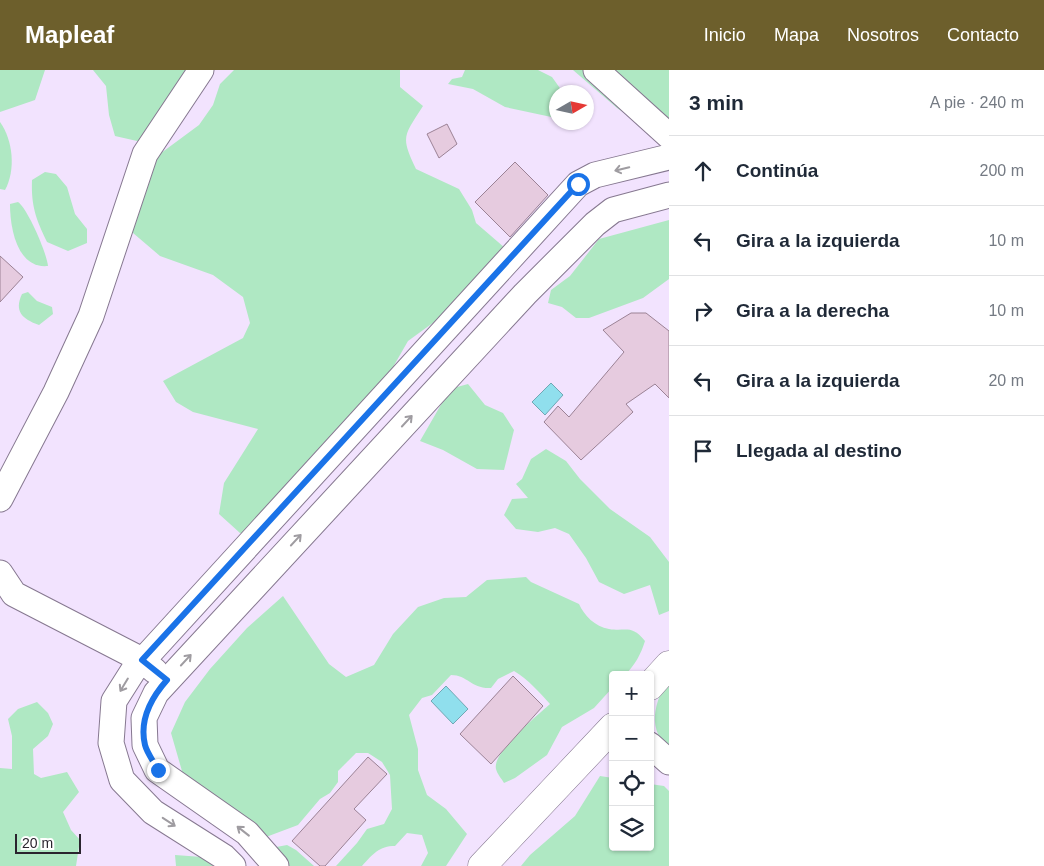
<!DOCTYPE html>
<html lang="es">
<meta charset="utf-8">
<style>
:root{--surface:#fff;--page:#f2f2f3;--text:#1f2937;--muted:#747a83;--line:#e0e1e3;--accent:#6d5f2c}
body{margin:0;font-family:Arial,sans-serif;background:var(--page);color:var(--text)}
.controls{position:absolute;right:15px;bottom:15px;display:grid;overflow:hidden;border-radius:5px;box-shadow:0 1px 4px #0004}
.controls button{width:45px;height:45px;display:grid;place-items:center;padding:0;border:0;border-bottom:1px solid var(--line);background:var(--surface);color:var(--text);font:25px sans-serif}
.compass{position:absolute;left:549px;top:15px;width:45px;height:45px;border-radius:50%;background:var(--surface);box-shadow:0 1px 4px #0004;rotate:81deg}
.scale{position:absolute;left:15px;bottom:12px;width:66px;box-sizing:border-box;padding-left:5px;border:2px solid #2a242e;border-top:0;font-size:14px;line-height:18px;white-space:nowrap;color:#2a242e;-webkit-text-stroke:4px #fff;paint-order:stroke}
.stop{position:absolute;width:15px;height:15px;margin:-11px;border:4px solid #1a73e8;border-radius:50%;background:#fff}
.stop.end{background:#1a73e8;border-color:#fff;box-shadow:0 1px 5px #0008}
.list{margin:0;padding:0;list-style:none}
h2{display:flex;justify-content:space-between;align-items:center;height:65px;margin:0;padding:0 20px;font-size:21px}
h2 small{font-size:16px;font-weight:400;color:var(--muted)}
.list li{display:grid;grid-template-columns:32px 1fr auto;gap:15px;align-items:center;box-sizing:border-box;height:70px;padding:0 20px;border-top:1px solid var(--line)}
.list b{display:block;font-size:19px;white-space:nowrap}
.list em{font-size:16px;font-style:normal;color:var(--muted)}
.icon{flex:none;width:28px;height:28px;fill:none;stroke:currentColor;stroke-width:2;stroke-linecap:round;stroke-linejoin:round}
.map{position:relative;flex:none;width:669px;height:796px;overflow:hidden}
header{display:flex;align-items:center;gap:30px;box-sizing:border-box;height:70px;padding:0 25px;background:var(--accent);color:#fff}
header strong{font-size:24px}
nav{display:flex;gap:28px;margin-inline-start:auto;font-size:18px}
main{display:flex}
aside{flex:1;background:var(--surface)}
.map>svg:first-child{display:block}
.green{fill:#afe8c3}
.water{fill:#90dfed;stroke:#71a7b4}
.building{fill:#e6cbdf;stroke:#9b8295}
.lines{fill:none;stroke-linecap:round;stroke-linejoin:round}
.street-casing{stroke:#867890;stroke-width:27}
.secondary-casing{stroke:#867890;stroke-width:29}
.street{stroke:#fff;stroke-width:25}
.secondary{stroke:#fff;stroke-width:28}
.oneway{stroke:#9f9ca1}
.route{stroke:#1a73e8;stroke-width:6}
</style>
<header>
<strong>Mapleaf</strong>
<nav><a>Inicio</a><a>Mapa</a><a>Nosotros</a><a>Contacto</a></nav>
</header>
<main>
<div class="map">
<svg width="669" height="796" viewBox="0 0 669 796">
<rect width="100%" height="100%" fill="#f2e3fe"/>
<!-- green -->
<g class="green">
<polygon points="0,0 45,0 35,30 0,42"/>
<polygon points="93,0 205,0 158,70 137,71 115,66 109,45 106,16"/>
<path d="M 234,0 L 400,0 L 400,17 L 423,36 C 404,66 400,66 416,99 L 459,119 L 472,140 L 476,153 L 505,178 L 474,223 L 408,271 L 381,318 L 257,464 L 240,463 L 219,444 L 224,413 L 258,359 L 193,342 L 176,332 L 163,311 L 243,268 L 250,253 L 243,227 L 213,205 L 160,186 L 126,157 L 153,89 L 199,55 L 213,35 L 220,14 Z"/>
<polygon points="465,0 538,0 552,7 562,21 563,22 556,22 556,48 505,37 473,19 448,14 452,9 462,7"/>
<polygon points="573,0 669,0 669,74 617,38"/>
<path d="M 0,52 C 13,70 16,100 5,120 L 0,119 Z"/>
<path d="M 45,102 L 56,104 L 67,117 L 75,144 L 87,159 L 87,173 L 68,181 L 47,172 C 36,149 31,136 32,110 Z"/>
<path d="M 18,132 C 28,139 47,184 48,196 C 17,199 10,158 10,134 Z"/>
<polygon points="669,150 669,209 643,228 589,248 576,248 562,237 548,233 551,220 570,206 599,169"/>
<path d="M 28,222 L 37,231 L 52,237 L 53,244 L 39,255 C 22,249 14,241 22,224 Z"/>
<polygon points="468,314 485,335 503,343 514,360 504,400 477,399 443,380 420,371 450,319"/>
<polygon points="546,379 566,391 580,409 610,439 650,467 669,492 669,541 659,545 650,515 624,524 599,512 586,488 569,464 555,458 538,462 516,459 504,445 512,429 528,428 516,414 522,409 531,389"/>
<path d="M 526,507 L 531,512 L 579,534 C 584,545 595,557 609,559 C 626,562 631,554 645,571 C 641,584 635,595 625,605 L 613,605 L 613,617 L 594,638 L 562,657 L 547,685 L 515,708 L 504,713 C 502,709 497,704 496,699 C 492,682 537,646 550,634 C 539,622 529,610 514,601 L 498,609 L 491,618 C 471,619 468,605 451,605 L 432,625 L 422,628 L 409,645 L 418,679 L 418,700 L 427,725 L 446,739 L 467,764 L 446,796 L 421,796 L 428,783 L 422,765 L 407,763 L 395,776 C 379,776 373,784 362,796 L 336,796 L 357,773 L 367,759 L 384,754 L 392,739 L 390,705 L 382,692 L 368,683 L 356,683 L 338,701 L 338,712 L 330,723 L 320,729 L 298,755 L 266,767 L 184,708 L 171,663 L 185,632 L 210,599 L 247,558 L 283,526 L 329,594 L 346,607 L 374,595 L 393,564 L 418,537 L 444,528 L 466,527 L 487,510 Z"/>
<path d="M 669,599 L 669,681 C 643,651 659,632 669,599 Z"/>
<polygon points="37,632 48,643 53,654 48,666 33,679 34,704 41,708 67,702 79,722 63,742 71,760 80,770 76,796 0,796 0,698 12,699 12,666 8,649 18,639"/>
<polygon points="600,706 613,708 613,777 650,777 650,714 664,716 669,721 669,796 521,796 530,785 575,746"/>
<polygon points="287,775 296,780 314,796 270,796 271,778"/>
<polygon points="175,785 202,787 214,796 176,796"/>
</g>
<!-- water -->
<g class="water">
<polygon points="551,313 563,325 545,345 532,332"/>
<polygon points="446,616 468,639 453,654 431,631"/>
</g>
<!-- building -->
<g class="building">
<polygon points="447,54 457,74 439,88 427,64"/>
<polygon points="515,92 548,125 510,167 475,132"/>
<polygon points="0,186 23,207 0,232"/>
<polygon points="631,243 646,243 669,261 669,328 655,314 626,334 633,342 581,390 544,352 558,336 569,347 624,282 603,260"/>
<polygon points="513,606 543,636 491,694 460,664"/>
<polygon points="368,687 387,704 354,739 366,750 325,796 320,796 292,771"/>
</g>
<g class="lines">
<!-- street casing -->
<g class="street-casing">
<g id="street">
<polyline points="596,0 669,66"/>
<polyline points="0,429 56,322 91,246 145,84 201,0"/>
<polyline points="0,503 14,524 142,590 155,601"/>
<polyline points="650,675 669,692"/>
<polyline points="233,796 224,787 153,742 122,710 111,673 114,631 133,601 578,114 595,105 669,87"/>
<polyline points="276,796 247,763 157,700 145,675 144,648 156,623 525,224 595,154 613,140 669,125"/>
</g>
</g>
<!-- secondary casing -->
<g class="secondary-casing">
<g id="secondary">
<polyline points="650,616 669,595"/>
<polyline points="482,796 613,657"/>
</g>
</g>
<!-- street -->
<use href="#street" class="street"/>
<!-- secondary -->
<use href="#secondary" class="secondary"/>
</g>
<!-- one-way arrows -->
<defs><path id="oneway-shaft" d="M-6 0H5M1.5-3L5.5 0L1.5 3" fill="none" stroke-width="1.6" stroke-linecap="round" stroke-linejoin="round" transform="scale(1.25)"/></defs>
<g class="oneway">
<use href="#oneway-shaft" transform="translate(622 99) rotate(166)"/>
<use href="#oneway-shaft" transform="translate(407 351) rotate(-47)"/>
<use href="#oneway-shaft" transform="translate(296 470) rotate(-47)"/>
<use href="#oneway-shaft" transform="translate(186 590) rotate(-47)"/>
<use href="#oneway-shaft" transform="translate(124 615) rotate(121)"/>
<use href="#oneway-shaft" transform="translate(169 752) rotate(33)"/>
<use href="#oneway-shaft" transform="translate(243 761) rotate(-142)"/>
</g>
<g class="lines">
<!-- route -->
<path class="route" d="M 158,700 C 154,692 147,683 145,675 C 139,650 151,628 167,610 L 142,590 L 578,114"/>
</g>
</svg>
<div class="controls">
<button>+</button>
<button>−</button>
<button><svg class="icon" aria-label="locate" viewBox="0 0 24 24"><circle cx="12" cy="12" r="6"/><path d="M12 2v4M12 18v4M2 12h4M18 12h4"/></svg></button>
<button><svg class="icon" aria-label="layers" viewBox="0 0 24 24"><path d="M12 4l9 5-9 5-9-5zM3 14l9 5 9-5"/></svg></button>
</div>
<svg class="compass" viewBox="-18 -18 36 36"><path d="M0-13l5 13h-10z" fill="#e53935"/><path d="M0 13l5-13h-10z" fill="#747a83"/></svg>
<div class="scale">20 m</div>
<div class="stop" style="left:578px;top:114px"></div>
<div class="stop end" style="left:158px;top:700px"></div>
</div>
<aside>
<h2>3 min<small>A pie · 240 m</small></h2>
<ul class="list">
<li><svg class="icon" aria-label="ahead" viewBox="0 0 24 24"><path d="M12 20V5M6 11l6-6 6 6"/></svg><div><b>Continúa</b></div><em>200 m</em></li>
<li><svg class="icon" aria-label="left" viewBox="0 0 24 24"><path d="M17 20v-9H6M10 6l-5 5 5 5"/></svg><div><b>Gira a la izquierda</b></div><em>10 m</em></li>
<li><svg class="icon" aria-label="right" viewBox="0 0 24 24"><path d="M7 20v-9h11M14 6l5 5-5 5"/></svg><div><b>Gira a la derecha</b></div><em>10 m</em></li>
<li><svg class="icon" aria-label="left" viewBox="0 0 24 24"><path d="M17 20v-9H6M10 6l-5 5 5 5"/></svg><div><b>Gira a la izquierda</b></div><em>20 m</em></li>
<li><svg class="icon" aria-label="arrive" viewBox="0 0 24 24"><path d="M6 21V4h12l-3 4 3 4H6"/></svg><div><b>Llegada al destino</b></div></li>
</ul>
</aside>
</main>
